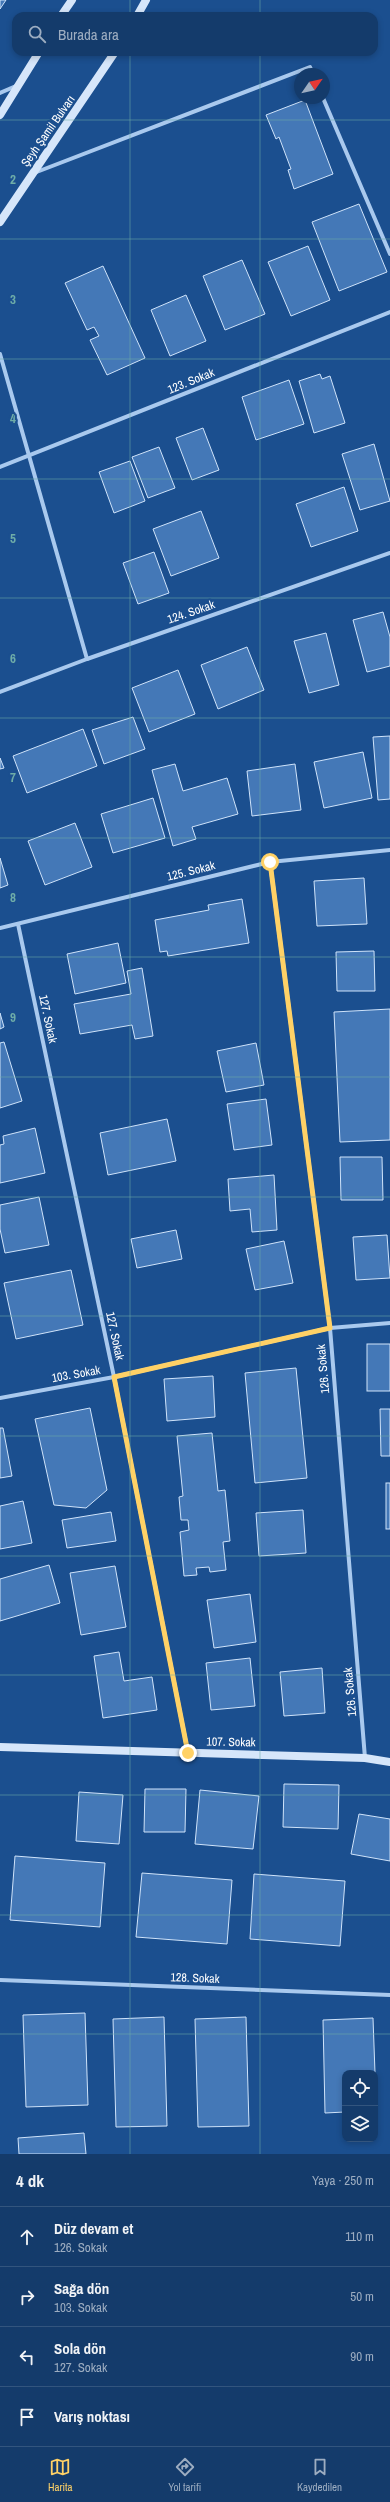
<!DOCTYPE html>
<html lang="tr">
<meta charset="utf-8">
<style>
:root{--surface:#143b6b;--page:#214673;--text:#f1f3f6;--muted:#9dadc1;--line:#33557e;--accent:#ffd166}
body{margin:0;font-family:"Archivo Narrow",sans-serif;background:var(--page);color:var(--text)}
.controls{position:absolute;right:12px;bottom:12px;display:grid;overflow:hidden;border-radius:8px;box-shadow:0 2px 6px #0003}
.controls button{width:36px;height:36px;display:grid;place-items:center;padding:0;border:0;border-bottom:1px solid var(--line);background:var(--surface);color:var(--text);font:20px sans-serif}
.compass{position:absolute;left:294px;top:68px;width:36px;height:36px;border-radius:50%;background:var(--surface);box-shadow:0 2px 6px #0003;rotate:56deg}
.stop{position:absolute;width:12px;height:12px;margin:-9px;border:3px solid #ffd166;border-radius:50%;background:#fff}
.stop.end{background:#ffd166;border-color:#fff;box-shadow:0 1px 4px #0008}
.list{margin:0;padding:0;list-style:none}
h2{display:flex;justify-content:space-between;align-items:center;height:52px;margin:0;padding:0 16px;font-size:17px}
h2 small{font-size:13px;font-weight:400;color:var(--muted)}
.list li{display:grid;grid-template-columns:26px 1fr auto;gap:12px;align-items:center;box-sizing:border-box;height:60px;padding:0 16px;border-top:1px solid var(--line)}
.list b{display:block;font-size:15px;white-space:nowrap}
.list p{margin:0;font-size:13px;white-space:nowrap;color:var(--muted)}
.list em{font-size:13px;font-style:normal;color:var(--muted)}
.icon{flex:none;width:22px;height:22px;fill:none;stroke:currentColor;stroke-width:2;stroke-linecap:round;stroke-linejoin:round}
.map{position:relative;flex:none;width:390px;height:2154px;overflow:hidden}
.search{position:absolute;background:var(--surface);box-shadow:0 2px 6px #0003;left:12px;right:12px;top:12px;height:44px;display:flex;align-items:center;gap:10px;box-sizing:border-box;padding:0 14px;border-radius:12px;color:var(--muted);font-size:15px}
.sheet{height:292px;background:var(--surface)}
nav{display:flex;justify-content:space-around;align-items:center;box-sizing:border-box;height:56px;border-top:1px solid var(--line);background:var(--surface);font-size:11px;color:var(--muted)}
nav a{display:grid;justify-items:center;gap:2px}
nav .on{color:var(--accent)}
.map>svg:first-child{display:block}
.building{fill:#4478b7;stroke:#cfe3fa}
.lines{fill:none;stroke-linecap:round;stroke-linejoin:round}
.street{stroke:#a9c9ee;stroke-width:4}
.secondary{stroke:#d6e6fa;stroke-width:8}
.route{stroke:#ffd166;stroke-width:5}
.grid{fill:none;stroke:#6fada8;stroke-width:1;stroke-opacity:0.55}
.labels{text-anchor:middle;dominant-baseline:central;stroke-width:4;stroke-linejoin:round;paint-order:stroke}
.street-label{font-size:12px;fill:#fff;stroke:#1b4f8f}
.grid-label{font-size:13px;text-anchor:middle;font-weight:bold;fill:#6fada8;stroke:#1b4f8f;stroke-width:4;stroke-linejoin:round;paint-order:stroke}
</style>
<div class="map">
<svg width="390" height="2154" viewBox="0 0 390 2154">
<rect width="100%" height="100%" fill="#1b4f8f"/>
<!-- building -->
<g class="building">
<polygon points="0,0 6,0 0,9"/>
<polygon points="305,100 333,174 294,189 288,170 291,169 279,137 276,139 266,115"/>
<polygon points="359,204 387,272 339,291 312,222"/>
<polygon points="308,246 330,300 291,316 268,262"/>
<polygon points="242,260 265,314 225,330 203,276"/>
<polygon points="103,266 145,358 107,375 90,340 99,336 94,327 87,330 65,283"/>
<polygon points="186,295 206,341 170,356 151,310"/>
<polygon points="320,374 322,379 330,376 345,423 314,433 299,381"/>
<polygon points="289,380 304,424 256,440 242,397"/>
<polygon points="203,428 219,470 192,480 176,438"/>
<polygon points="374,444 390,501 360,510 342,454"/>
<polygon points="159,447 175,488 148,498 132,457"/>
<polygon points="130,461 145,501 114,513 99,472"/>
<polygon points="344,487 358,531 311,547 296,504"/>
<polygon points="201,511 219,558 171,576 153,529"/>
<polygon points="154,552 169,593 138,604 123,563"/>
<polygon points="383,612 390,637 390,666 367,672 353,620"/>
<polygon points="326,633 339,685 309,693 294,641"/>
<polygon points="247,647 264,690 218,709 201,665"/>
<polygon points="178,670 195,714 149,732 132,688"/>
<polygon points="133,717 145,749 104,764 92,730"/>
<polygon points="83,729 97,766 27,793 13,756"/>
<polygon points="390,736 390,799 378,800 373,737"/>
<polygon points="363,752 372,798 324,808 314,762"/>
<polygon points="0,758 4,768 0,769"/>
<polygon points="175,764 183,791 227,778 238,814 192,827 196,839 173,846 152,770"/>
<polygon points="295,764 301,810 252,816 247,771"/>
<polygon points="153,798 165,838 113,853 101,814"/>
<polygon points="75,823 92,867 45,885 28,841"/>
<polygon points="0,858 8,885 0,888"/>
<polygon points="364,878 367,924 317,926 314,881"/>
<polygon points="242,899 249,943 168,956 167,951 160,952 155,920 209,910 208,905"/>
<polygon points="118,943 126,983 75,994 67,954"/>
<polygon points="374,951 375,991 337,991 336,952"/>
<polygon points="142,968 153,1036 135,1039 132,1025 80,1034 74,1004 131,994 127,971"/>
<polygon points="390,1009 390,1140 340,1142 334,1012"/>
<polygon points="0,1013 4,1027 0,1029"/>
<polygon points="4,1042 22,1101 0,1108 0,1043"/>
<polygon points="256,1043 264,1085 226,1092 217,1051"/>
<polygon points="266,1099 272,1145 234,1150 227,1104"/>
<polygon points="167,1119 176,1161 108,1175 100,1133"/>
<polygon points="35,1128 45,1173 0,1183 0,1145 4,1144 3,1136"/>
<polygon points="340,1157 382,1157 383,1200 341,1200"/>
<polygon points="274,1175 277,1230 252,1232 250,1209 230,1211 228,1179"/>
<polygon points="39,1197 49,1245 5,1253 0,1229 0,1205"/>
<polygon points="176,1230 182,1259 137,1268 131,1239"/>
<polygon points="387,1235 390,1278 356,1280 353,1237"/>
<polygon points="284,1241 293,1283 255,1290 246,1249"/>
<polygon points="71,1270 83,1325 16,1339 4,1283"/>
<rect x="367" y="1344" width="23" height="47"/>
<polygon points="296,1368 307,1478 255,1483 245,1373"/>
<polygon points="213,1376 215,1417 167,1421 164,1379"/>
<polygon points="90,1408 107,1490 86,1508 54,1505 35,1419"/>
<polygon points="380,1409 390,1409 390,1456 381,1456"/>
<polygon points="0,1428 3,1428 12,1476 0,1478"/>
<polygon points="212,1433 218,1491 225,1490 230,1541 223,1542 226,1570 210,1572 209,1567 196,1568 197,1575 184,1576 180,1532 189,1530 188,1520 181,1520 179,1497 183,1496 177,1436"/>
<rect x="386" y="1483" width="4" height="46"/>
<polygon points="23,1501 32,1543 0,1549 0,1506"/>
<polygon points="303,1510 306,1553 259,1556 256,1513"/>
<polygon points="111,1512 116,1541 67,1548 62,1520"/>
<polygon points="49,1565 60,1603 0,1621 0,1579"/>
<polygon points="115,1566 126,1627 81,1635 70,1573"/>
<polygon points="250,1594 256,1642 214,1648 207,1600"/>
<polygon points="119,1652 124,1681 152,1677 157,1710 103,1718 94,1656"/>
<polygon points="250,1658 255,1706 211,1710 206,1663"/>
<polygon points="322,1668 325,1713 284,1716 280,1672"/>
<polygon points="284,1784 339,1785 338,1829 283,1827"/>
<polygon points="145,1789 186,1789 185,1832 144,1832"/>
<polygon points="200,1790 259,1796 253,1849 195,1844"/>
<polygon points="79,1792 123,1795 119,1844 76,1841"/>
<polygon points="359,1814 390,1819 390,1861 351,1854"/>
<polygon points="15,1856 105,1863 100,1927 10,1920"/>
<polygon points="142,1873 232,1880 227,1944 136,1937"/>
<polygon points="254,1874 345,1881 340,1946 250,1939"/>
<polygon points="85,2013 88,2105 26,2107 23,2015"/>
<polygon points="164,2017 167,2126 116,2127 113,2019"/>
<polygon points="246,2017 249,2126 198,2127 195,2019"/>
<polygon points="373,2018 375,2073 345,2073 345,2112 325,2113 323,2020"/>
<polygon points="84,2133 86,2154 19,2154 18,2138"/>
</g>
<g class="lines">
<!-- street -->
<g class="street">
<polyline points="0,93 16,86"/>
<polyline points="323,98 390,254"/>
<polyline points="34,173 310,67 313,74"/>
<polyline points="0,354 87,659"/>
<polyline points="0,467 390,312"/>
<polyline points="0,692 87,659 390,553"/>
<polyline points="270,862 330,1328 365,1758"/>
<polyline points="18,924 114,1377 188,1753"/>
<polyline points="0,928 270,862 390,850"/>
<polyline points="0,1398 114,1377 330,1328 390,1323"/>
<polyline points="0,1980 390,1995"/>
</g>
<!-- secondary -->
<g class="secondary">
<polyline points="61,16 72,0"/>
<polyline points="137,16 146,0"/>
<polyline points="0,115 39,52"/>
<polyline points="0,222 115,52"/>
<polyline points="0,1747 365,1758 390,1762"/>
</g>
</g>
<g class="lines">
<!-- route -->
<polyline class="route" points="188,1753 114,1377 330,1328 270,862"/>
</g>
<!-- grid -->
<path class="grid" d="M 130,0 L 130,16M 260,0 L 260,16M 130,52 L 130,2154M 260,52 L 260,2154M 0,120 L 390,120M 0,239 L 390,239M 0,359 L 390,359M 0,479 L 390,479M 0,598 L 390,598M 0,718 L 390,718M 0,838 L 390,838M 0,957 L 390,957M 0,1077 L 390,1077M 0,1197 L 390,1197M 0,1316 L 390,1316M 0,1436 L 390,1436M 0,1556 L 390,1556M 0,1675 L 390,1675M 0,1795 L 390,1795M 0,1915 L 390,1915M 0,2034 L 390,2034"/>
<g class="labels">
<!-- street labels -->
<g class="street-label">
<text transform="translate(48 131) rotate(-55)">Şeyh Şamil Bulvarı</text>
<text transform="translate(191 381) rotate(-22)">123. Sokak</text>
<text transform="translate(191 612) rotate(-19)">124. Sokak</text>
<text transform="translate(191 871) rotate(-14)">125. Sokak</text>
<text transform="translate(48 1019) rotate(78)">127. Sokak</text>
<text transform="translate(115 1336) rotate(78)">127. Sokak</text>
<text transform="translate(323 1369) rotate(-95)">126. Sokak</text>
<text transform="translate(76 1374) rotate(-10)">103. Sokak</text>
<text transform="translate(350 1692) rotate(-95)">126. Sokak</text>
<text transform="translate(231 1742) rotate(1)">107. Sokak</text>
<text transform="translate(195 1978) rotate(2)">128. Sokak</text>
</g>
</g>
<g class="grid-label">
<text x="13" y="184">2</text>
<text x="13" y="304">3</text>
<text x="13" y="423">4</text>
<text x="13" y="543">5</text>
<text x="13" y="663">6</text>
<text x="13" y="782">7</text>
<text x="13" y="902">8</text>
<text x="13" y="1022">9</text>
</g>
</svg>
<div class="controls">
<button><svg class="icon" aria-label="locate" viewBox="0 0 24 24"><circle cx="12" cy="12" r="6"/><path d="M12 2v4M12 18v4M2 12h4M18 12h4"/></svg></button>
<button><svg class="icon" aria-label="layers" viewBox="0 0 24 24"><path d="M12 4l9 5-9 5-9-5zM3 14l9 5 9-5"/></svg></button>
</div>
<svg class="compass" viewBox="-18 -18 36 36"><path d="M0-13l5 13h-10z" fill="#e53935"/><path d="M0 13l5-13h-10z" fill="#9dadc1"/></svg>
<div class="stop" style="left:270px;top:862px"></div>
<div class="stop end" style="left:188px;top:1753px"></div>
<div class="search"><svg class="icon" aria-label="search" viewBox="0 0 24 24"><circle cx="10" cy="10" r="6"/><path d="M15 15l6 6"/></svg>Burada ara</div>
</div>
<section class="sheet">
<h2>4 dk<small>Yaya · 250 m</small></h2>
<ul class="list">
<li><svg class="icon" aria-label="ahead" viewBox="0 0 24 24"><path d="M12 20V5M6 11l6-6 6 6"/></svg><div><b>Düz devam et</b><p>126. Sokak</p></div><em>110 m</em></li>
<li><svg class="icon" aria-label="right" viewBox="0 0 24 24"><path d="M7 20v-9h11M14 6l5 5-5 5"/></svg><div><b>Sağa dön</b><p>103. Sokak</p></div><em>50 m</em></li>
<li><svg class="icon" aria-label="left" viewBox="0 0 24 24"><path d="M17 20v-9H6M10 6l-5 5 5 5"/></svg><div><b>Sola dön</b><p>127. Sokak</p></div><em>90 m</em></li>
<li><svg class="icon" aria-label="arrive" viewBox="0 0 24 24"><path d="M6 21V4h12l-3 4 3 4H6"/></svg><div><b>Varış noktası</b></div></li>
</ul>
</section>
<nav>
<a class="on"><svg class="icon" aria-label="map" viewBox="0 0 24 24"><path d="M3 6l6-2 6 2 6-2v14l-6 2-6-2-6 2zM9 4v14M15 6v14"/></svg>Harita</a>
<a><svg class="icon" aria-label="directions" viewBox="0 0 24 24"><path d="M12 3l9 9-9 9-9-9zM9 14v-3h6M13 9l2 2-2 2"/></svg>Yol tarifi</a>
<a><svg class="icon" aria-label="saved" viewBox="0 0 24 24"><path d="M7 4h10v16l-5-4-5 4z"/></svg>Kaydedilen</a>
</nav>
